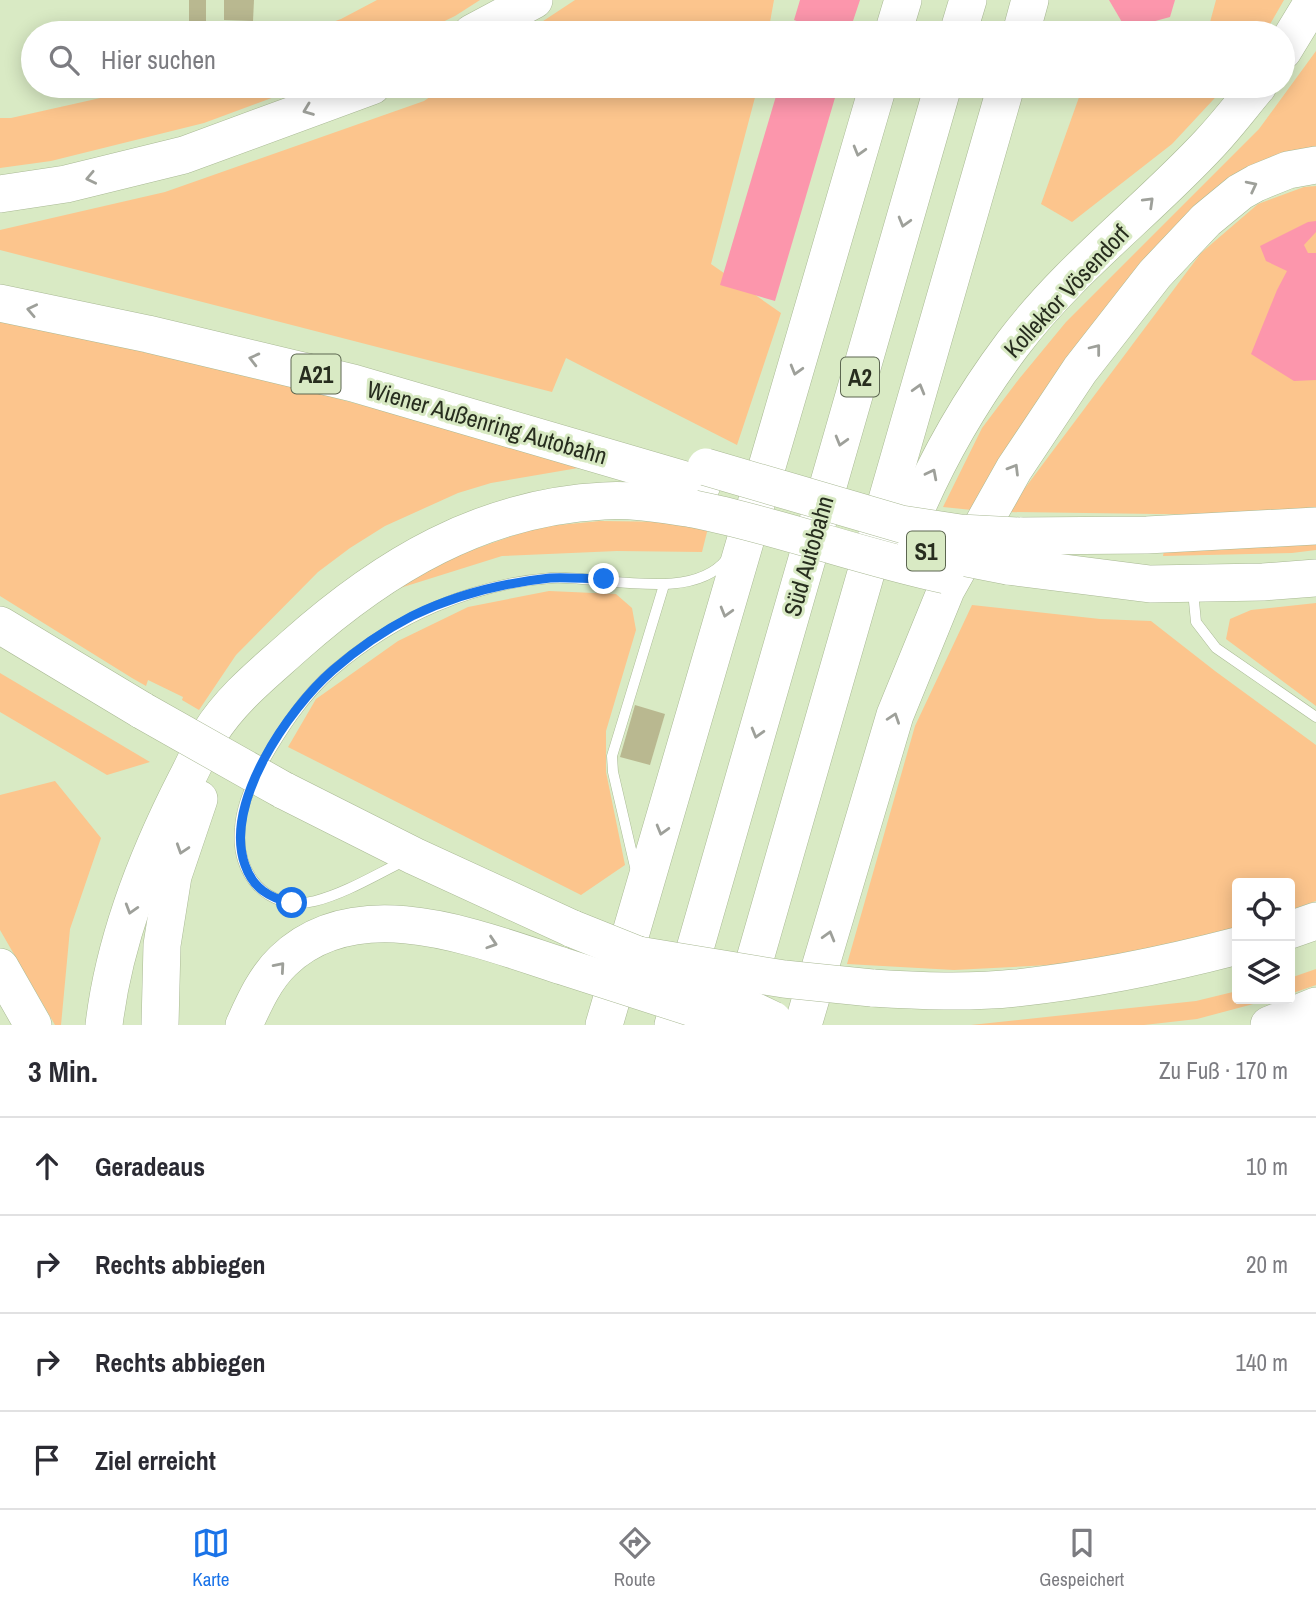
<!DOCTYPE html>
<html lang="de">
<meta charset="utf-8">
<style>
:root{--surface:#fff;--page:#f2f2f3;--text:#2b2b33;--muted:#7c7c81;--line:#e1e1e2;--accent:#1a73e8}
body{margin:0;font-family:"Archivo Narrow",sans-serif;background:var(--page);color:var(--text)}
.controls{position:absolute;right:21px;bottom:21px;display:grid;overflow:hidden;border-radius:7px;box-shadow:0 4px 18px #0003}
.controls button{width:63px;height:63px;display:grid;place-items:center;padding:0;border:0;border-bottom:2px solid var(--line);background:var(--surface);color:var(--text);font:35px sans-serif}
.stop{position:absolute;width:21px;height:21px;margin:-16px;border:5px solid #1a73e8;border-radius:50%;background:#fff}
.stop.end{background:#1a73e8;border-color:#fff;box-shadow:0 2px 7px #0008}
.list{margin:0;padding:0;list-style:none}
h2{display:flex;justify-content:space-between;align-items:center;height:91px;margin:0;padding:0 28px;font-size:30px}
h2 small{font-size:23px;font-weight:400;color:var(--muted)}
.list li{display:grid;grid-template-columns:46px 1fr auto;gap:21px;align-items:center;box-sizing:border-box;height:98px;padding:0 28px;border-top:2px solid var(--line)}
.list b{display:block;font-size:26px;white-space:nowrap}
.list em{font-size:23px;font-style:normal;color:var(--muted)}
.icon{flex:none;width:38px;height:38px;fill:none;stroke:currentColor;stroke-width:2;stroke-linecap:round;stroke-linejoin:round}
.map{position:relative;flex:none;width:1316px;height:1025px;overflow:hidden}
.search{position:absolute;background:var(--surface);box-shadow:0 4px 18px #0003;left:21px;right:21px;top:21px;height:77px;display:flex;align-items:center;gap:18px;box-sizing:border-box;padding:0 24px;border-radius:38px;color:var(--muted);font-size:26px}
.sheet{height:483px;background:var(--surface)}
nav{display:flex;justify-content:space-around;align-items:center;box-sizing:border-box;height:98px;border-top:2px solid var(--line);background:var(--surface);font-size:19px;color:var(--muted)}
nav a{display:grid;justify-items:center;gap:4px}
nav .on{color:var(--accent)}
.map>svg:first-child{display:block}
.green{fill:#fcc58d}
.water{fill:#fc96ac}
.building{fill:#b9b890}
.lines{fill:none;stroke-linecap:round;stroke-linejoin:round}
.service-casing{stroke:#a9b994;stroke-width:11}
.motorway-casing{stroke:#a9b994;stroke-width:38}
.service{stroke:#fff;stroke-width:10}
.motorway{stroke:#fff;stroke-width:37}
.motorway-bridge-casing{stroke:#a9b994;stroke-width:38;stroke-linecap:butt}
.motorway-bridge{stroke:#fff;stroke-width:37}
.oneway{stroke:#9ea09a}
.route{stroke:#1a73e8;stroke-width:9}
.labels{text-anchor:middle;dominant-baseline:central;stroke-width:6;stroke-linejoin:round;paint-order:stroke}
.shield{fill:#d9eac4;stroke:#5c6650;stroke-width:2}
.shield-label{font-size:23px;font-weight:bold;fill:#272d1e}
.street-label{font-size:24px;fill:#272d1e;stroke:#d9eac4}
</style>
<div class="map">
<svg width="1316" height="1025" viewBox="0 0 1316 1025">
<rect width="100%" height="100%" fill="#d9eac4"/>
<!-- green -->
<g class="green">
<polygon points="377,0 480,0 455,16 420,33 302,33 341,19"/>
<polygon points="575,0 774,0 768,33 525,33"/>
<polygon points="1216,0 1284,0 1265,33 1200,33 1209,26"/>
<polygon points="1316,51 1316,147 1268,158 1219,187 972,510 943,507 982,428 1019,379 1066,322 1259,129"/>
<polygon points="154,86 304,86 204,123 51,161 0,168 0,118 11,118"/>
<polygon points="446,86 758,86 711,264 781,313 737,445 566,358 552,392 0,250 0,230 165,192 424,101"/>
<polygon points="1083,86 1226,86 1172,144 1072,222 1041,204"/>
<polygon points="1316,186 1316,507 1227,515 1007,512 1201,253 1258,204 1304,187"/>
<path d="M 0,320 C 197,358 391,412 584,467 L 491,483 L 458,493 L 385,526 L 350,548 L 318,572 L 236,655 L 199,710 L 182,700 L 183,697 L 148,680 L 146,686 L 132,678 L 0,596 Z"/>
<polygon points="600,521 677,522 708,528 702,552 617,551 502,556 400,588 441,561 538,527"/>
<polygon points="1316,539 1316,550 1292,553 1163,556 1164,551"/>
<polygon points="549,591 616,594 632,608 636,630 606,731 606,772 625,865 581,895 288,747 316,699 398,641 468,607"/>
<polygon points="1316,603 1316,706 1226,639 1230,619 1251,610"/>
<polygon points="972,605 1100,619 1151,621 1215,671 1316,745 1316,901 1290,910 1290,883 1237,883 1237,928 1197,942 1068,964 954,970 847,964 915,726"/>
<polygon points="0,673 150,762 107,775 0,712"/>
<polygon points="55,781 101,838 70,929 61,1025 55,1025 0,930 0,795"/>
<polygon points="1316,969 1316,985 1290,994 1290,978"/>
<polygon points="1237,991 1237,999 1272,999 1197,1019 1144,1025 971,1025 1196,1001"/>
</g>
<!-- water -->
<g class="water">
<polygon points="800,0 860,0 849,33 828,33 794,20"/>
<polygon points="1109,0 1175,0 1170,17 1126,29"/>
<polygon points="779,86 820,86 837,91 775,301 720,285"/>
<polygon points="1316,221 1316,232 1304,245 1308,253 1316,253 1316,380 1294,381 1251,354 1277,290 1287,271 1266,261 1260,246 1308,222"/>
</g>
<!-- building -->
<g class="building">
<rect x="189" y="0" width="17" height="33"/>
<polygon points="224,0 254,0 253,21 224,20"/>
<polygon points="635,705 665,714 650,765 620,757"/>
</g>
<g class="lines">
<!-- service casing -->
<g class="service-casing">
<g id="service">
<polyline points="1193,591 1196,622 1216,648 1316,717"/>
<path d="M 260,768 C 280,733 303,696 334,670 C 395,618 471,584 551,578 C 601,575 691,603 726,560"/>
<path d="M 253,781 C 247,796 241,811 240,828 C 235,873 267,913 315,901 C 346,893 375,875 404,861"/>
<polyline points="636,871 613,772 612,756 664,585"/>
</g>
</g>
<!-- motorway casing -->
<g class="motorway-casing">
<g id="motorway">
<polyline points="472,33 534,0"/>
<polyline points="893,33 903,0"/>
<polyline points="958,33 968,0"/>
<polyline points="1021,33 1030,0"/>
<polyline points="1283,51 1314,0"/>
<polyline points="0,194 66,184 184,155 372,86"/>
<polyline points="0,303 148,334 353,383 702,485"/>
<polyline points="1019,536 1147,535 1316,526"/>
<path d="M 898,555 C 925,480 964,409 1012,345 C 1069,269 1146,212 1210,143 C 1227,125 1242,105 1258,86"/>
<polyline points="1008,566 1150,584 1263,582 1316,578"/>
<polyline points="0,625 143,711"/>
<polyline points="283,790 414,856 573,929"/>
<polyline points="1290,930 1316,921"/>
<polyline points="0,967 33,1025"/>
<path d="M 872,988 C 920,991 968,993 1016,988 C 1091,980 1164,965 1237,946"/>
<polyline points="742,1004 1006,86"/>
<path d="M 104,1025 C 114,940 147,856 186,780 C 194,765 201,748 210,733 C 232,698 264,673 294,646 C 384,566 482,507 604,501 C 634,499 665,505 694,509"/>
<polyline points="160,1025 162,945 173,876 199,799"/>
<path d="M 244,1025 C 254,1003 265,978 283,961 C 358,889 478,939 562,966"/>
<polyline points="604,1025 878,86"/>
<polyline points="673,1025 943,86"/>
<polyline points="803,1025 895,715 946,590 1014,469 1080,370 1155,274 1206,220 1240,192 1256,183 1288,170 1316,165"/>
<polyline points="1269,1025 1316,1006"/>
</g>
</g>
<!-- service -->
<use href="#service" class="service"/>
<!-- motorway -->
<use href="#motorway" class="motorway"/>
<!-- motorway-bridge casing -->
<g class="motorway-bridge-casing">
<g id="motorway-bridge">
<polyline points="706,467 901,524 960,533 1019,536"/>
<path d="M 694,509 C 779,526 860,557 945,575"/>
<polyline points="916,548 1008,566"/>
<polyline points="143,711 283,790"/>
<polyline points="573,929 638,955 773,1020"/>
<polyline points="638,955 784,979 872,988"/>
<polyline points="562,966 724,1018"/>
</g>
</g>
<!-- motorway-bridge -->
<use href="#motorway-bridge" class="motorway-bridge"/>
</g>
<!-- one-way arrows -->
<defs><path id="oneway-chevron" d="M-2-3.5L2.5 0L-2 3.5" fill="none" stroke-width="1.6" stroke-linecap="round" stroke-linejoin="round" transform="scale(1.75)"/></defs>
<g class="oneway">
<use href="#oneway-chevron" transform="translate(308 110) rotate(159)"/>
<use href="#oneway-chevron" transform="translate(859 151) rotate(106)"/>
<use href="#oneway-chevron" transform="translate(91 178) rotate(168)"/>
<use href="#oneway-chevron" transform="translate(1252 186) rotate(-27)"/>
<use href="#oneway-chevron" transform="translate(1149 202) rotate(-44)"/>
<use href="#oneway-chevron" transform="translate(904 222) rotate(106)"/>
<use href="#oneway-chevron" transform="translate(32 310) rotate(-168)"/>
<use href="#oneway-chevron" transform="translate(1096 349) rotate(-52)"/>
<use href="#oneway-chevron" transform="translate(254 359) rotate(-166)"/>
<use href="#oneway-chevron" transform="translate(796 370) rotate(106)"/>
<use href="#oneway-chevron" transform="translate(919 389) rotate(-74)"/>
<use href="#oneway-chevron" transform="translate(841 441) rotate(106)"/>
<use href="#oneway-chevron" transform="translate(1014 469) rotate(-59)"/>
<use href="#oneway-chevron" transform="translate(932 474) rotate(-63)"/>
<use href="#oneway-chevron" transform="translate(726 612) rotate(106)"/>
<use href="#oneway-chevron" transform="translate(894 718) rotate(-71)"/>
<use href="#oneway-chevron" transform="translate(757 733) rotate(106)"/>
<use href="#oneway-chevron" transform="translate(662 830) rotate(106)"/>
<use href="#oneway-chevron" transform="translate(182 849) rotate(108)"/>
<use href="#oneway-chevron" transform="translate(131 909) rotate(107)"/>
<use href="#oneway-chevron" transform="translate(829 936) rotate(-74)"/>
<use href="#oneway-chevron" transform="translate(492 943) rotate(18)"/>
<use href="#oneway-chevron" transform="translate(280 967) rotate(-49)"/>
</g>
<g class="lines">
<!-- route -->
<path class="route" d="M 292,903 C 269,898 253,888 245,865 C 223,804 288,709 333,670 C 356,650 385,630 412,616 C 455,595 503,583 550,578 C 568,577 586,579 604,579"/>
</g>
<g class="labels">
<!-- shield labels -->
<g class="shield">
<rect x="291.5" y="354.5" width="49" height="39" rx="5"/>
<rect x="841" y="357.5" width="38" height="39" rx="5"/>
<rect x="907" y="531.5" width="38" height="39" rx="5"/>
</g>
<g class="shield-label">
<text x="316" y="374">A21</text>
<text x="860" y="377">A2</text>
<text x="926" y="551">S1</text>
</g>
<!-- street labels -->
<g class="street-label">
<text transform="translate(1066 291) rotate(-47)">Kollektor Vösendorf</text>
<text transform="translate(487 422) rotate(16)">Wiener Außenring Autobahn</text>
<text transform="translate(808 556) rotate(-74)">Süd Autobahn</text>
</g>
</g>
</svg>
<div class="controls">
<button><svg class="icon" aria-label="locate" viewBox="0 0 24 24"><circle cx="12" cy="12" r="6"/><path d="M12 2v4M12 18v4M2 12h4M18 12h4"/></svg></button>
<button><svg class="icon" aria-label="layers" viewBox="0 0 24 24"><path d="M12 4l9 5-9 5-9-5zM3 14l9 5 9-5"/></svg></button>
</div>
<div class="stop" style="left:292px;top:903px"></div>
<div class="stop end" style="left:604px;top:579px"></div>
<div class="search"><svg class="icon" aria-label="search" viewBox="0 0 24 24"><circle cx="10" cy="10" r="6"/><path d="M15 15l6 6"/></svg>Hier suchen</div>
</div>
<section class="sheet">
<h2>3 Min.<small>Zu Fuß · 170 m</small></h2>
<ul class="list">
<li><svg class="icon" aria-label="ahead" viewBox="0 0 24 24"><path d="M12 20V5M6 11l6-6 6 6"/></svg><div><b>Geradeaus</b></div><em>10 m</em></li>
<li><svg class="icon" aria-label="right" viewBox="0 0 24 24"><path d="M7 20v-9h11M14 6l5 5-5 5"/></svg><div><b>Rechts abbiegen</b></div><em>20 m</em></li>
<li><svg class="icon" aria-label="right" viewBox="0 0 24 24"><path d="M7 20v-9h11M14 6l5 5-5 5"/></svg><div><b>Rechts abbiegen</b></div><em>140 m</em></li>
<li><svg class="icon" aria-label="arrive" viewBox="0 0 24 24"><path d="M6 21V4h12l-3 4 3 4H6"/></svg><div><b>Ziel erreicht</b></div></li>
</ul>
</section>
<nav>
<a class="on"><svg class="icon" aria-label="map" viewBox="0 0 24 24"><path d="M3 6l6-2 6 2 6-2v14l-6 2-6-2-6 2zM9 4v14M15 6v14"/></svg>Karte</a>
<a><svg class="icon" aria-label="directions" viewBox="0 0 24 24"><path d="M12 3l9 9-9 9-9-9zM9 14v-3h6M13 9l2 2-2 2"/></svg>Route</a>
<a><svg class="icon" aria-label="saved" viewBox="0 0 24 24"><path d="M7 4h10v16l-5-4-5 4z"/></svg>Gespeichert</a>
</nav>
